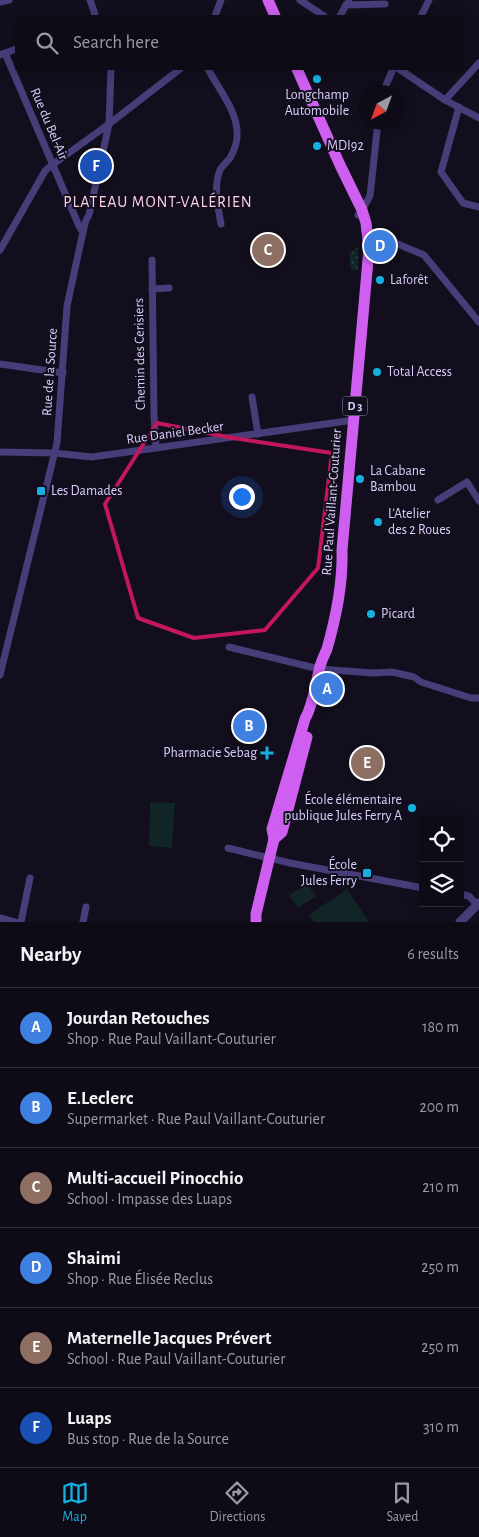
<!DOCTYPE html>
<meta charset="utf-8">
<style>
:root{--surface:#0e0a16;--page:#17131f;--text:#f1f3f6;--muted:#9b9aa1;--line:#2e2b35;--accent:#15b0e0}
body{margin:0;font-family:"Alegreya Sans",sans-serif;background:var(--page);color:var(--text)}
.controls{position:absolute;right:15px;bottom:15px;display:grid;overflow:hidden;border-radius:0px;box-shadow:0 2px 12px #0003}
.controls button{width:45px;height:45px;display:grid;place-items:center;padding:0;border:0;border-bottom:1px solid var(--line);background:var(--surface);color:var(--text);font:25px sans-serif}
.compass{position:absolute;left:359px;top:85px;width:45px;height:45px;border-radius:50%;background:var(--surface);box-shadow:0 2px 12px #0003;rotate:221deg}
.you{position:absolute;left:241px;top:496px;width:18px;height:18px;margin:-12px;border:4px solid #fff;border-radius:50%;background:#1a73e8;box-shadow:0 0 0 8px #1a73e833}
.badge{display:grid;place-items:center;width:32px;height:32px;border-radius:50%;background:var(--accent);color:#fff;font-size:16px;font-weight:700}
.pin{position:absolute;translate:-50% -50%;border:2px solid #fff;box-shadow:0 1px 5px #0006}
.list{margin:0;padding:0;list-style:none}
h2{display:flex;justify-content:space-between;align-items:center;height:65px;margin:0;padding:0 20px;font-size:21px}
h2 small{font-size:16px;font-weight:400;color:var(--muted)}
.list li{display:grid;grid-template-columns:32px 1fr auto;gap:15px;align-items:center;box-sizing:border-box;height:80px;padding:0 20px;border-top:1px solid var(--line)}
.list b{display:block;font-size:19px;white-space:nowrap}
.list p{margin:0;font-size:16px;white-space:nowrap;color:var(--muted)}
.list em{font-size:16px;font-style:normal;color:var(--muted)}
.icon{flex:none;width:28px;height:28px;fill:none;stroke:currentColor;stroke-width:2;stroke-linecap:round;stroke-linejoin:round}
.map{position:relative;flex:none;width:479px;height:922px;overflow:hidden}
.search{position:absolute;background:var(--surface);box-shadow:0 2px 12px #0003;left:15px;right:15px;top:15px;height:55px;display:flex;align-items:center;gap:12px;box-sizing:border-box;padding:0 18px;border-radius:0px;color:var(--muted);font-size:19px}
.sheet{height:545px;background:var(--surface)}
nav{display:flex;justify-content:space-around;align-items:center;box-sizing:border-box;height:70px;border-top:1px solid var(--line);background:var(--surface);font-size:14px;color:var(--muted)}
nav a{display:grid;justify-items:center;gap:2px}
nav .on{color:var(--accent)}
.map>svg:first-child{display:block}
.grass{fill:url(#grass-dots)}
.garden{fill:#112426}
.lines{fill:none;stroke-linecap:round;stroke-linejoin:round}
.minor{stroke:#473d78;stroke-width:7}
.tertiary{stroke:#473d78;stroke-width:9}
.primary{stroke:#ce5ff0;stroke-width:11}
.marked{fill:none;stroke:#c2185b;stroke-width:4;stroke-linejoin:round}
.poi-dot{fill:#15b0e0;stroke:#120e1d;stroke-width:2}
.labels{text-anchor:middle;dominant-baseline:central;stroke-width:4;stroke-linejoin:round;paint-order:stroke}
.shield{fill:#120e1d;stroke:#9d94b8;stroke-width:1}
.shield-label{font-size:12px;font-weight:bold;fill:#d9cefa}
.poi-label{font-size:14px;fill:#d9cefa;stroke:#120e1d;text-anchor:start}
.street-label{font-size:14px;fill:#d9cefa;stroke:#120e1d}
.quarter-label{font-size:16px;letter-spacing:1px;fill:#fbd0e5;stroke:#120e1d}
</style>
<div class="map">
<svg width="479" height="922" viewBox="0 0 479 922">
<defs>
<pattern id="grass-dots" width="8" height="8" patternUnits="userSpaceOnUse" patternTransform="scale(1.25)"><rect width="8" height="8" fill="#112426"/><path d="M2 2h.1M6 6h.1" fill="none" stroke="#334346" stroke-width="1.8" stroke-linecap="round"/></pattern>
</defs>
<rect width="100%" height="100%" fill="#120e1d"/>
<!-- grass -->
<polygon class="grass" points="358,247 358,270 351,270 349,254"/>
<!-- garden -->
<g class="garden">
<polygon points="150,802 175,803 172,848 149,846"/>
<polygon points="307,884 316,896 298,908 289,895"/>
<polygon points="347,889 369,922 314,922 309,915"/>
</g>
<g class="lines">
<!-- minor -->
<g class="minor">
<polyline points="90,0 94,11 95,16"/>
<polyline points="300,0 324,16"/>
<polyline points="0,2 9,0"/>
<polyline points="346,5 385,4"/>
<polyline points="215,16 221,0"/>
<polyline points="340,16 346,5 349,2"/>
<polyline points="421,16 429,0"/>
<polyline points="5,53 79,226 83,232"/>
<polyline points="0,55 16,49"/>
<path d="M 208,69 C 218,88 237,111 237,132 C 238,141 234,151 230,158 C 227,162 222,166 220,170 C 213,187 218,207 221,224"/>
<polyline points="399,69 445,100 479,118"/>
<polyline points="384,92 386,85 393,69"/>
<polyline points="445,100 479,63"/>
<polyline points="459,107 441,172 463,203 479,207"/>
<polyline points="358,215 362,210 370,196 378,122"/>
<polyline points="366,238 368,236 376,235 424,255 479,322"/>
<polyline points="0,250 45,171 48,168 109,124 180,69"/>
<polyline points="152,260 154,416 156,448"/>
<polyline points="152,289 169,288"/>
<polyline points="0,364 63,373"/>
<polyline points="252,397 258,434"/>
<polyline points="0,452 54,453 92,457 354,420"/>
<polyline points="438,500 467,482 479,501"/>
<polyline points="229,647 319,669 373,673 392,672 414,677 421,682 471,698 479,698"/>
<polyline points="0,675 57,443 67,306 83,232 86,220 89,215 109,124 111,69"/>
<polyline points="228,848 290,863 423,888"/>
<polyline points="460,894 469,896 477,905"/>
<polyline points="0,918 15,922"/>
<polyline points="21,922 30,878"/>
<polyline points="83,922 86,907"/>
</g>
<!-- tertiary -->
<polyline class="tertiary" points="460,922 479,903"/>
<!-- primary -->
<g class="primary">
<polyline points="268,0 275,16"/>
<polyline points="274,839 282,832 307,737"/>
<path d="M 256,922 L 256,914 L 274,839 L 272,829 L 305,719 C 313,705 315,687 319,671 C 320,663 324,656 327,649 C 336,617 343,585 342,550 L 369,249 L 366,223 L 362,210 L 340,165 L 297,69"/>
</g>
</g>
<!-- marked area -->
<path class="marked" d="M 157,423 L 233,438 L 332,453 L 318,568 L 265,630 L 194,638 L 138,618 L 105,504 Z"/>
<!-- markers -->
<g class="poi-dot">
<circle cx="317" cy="79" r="5"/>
<circle cx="317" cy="146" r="5"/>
<circle cx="380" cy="280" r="5"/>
<circle cx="377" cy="372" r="5"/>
<circle cx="360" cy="479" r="5"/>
<rect x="36" y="486" width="10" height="10" rx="2.5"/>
<circle cx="378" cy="522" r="5"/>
<circle cx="371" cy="614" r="5"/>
<path d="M264.5 745.5h5v5h5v5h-5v5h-5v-5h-5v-5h5z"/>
<circle cx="412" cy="808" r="5"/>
<rect x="362" y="868" width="10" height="10" rx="2.5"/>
</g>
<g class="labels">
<!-- shield labels -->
<rect class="shield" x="342.5" y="396.5" width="25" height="19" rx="4"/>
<g class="shield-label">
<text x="355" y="406">D 3</text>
</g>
<!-- poi labels -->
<g class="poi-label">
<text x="317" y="95" text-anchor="middle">Longchamp<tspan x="317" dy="16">Automobile</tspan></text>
<text x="327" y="146">MDI92</text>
<text x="390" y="280">Laforêt</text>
<text x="387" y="372">Total Access</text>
<text x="370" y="471">La Cabane<tspan x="370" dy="16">Bambou</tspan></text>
<text x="51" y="491">Les Damades</text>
<text x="388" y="514">L'Atelier<tspan x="388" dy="16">des 2 Roues</tspan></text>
<text x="381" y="614">Picard</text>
<text x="257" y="753" text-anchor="end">Pharmacie Sebag</text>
<text x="402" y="800" text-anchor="end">École élémentaire<tspan x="402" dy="16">publique Jules Ferry A</tspan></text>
<text x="357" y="865" text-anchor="end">École<tspan x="357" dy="16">Jules Ferry</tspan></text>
</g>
<!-- street labels -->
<g class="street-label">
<text transform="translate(49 124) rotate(67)">Rue du Bel-Air</text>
<text transform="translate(140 354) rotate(-91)">Chemin des Cerisiers</text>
<text transform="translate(50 372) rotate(-86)">Rue de la Source</text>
<text transform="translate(175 433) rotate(-8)">Rue Daniel Becker</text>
<text transform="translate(332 502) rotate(-86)">Rue Paul Vaillant-Couturier</text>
</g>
<!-- quarter labels -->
<g class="quarter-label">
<text x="158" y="202">PLATEAU MONT-VALÉRIEN</text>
</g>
</g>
</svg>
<div class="controls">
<button><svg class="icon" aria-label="locate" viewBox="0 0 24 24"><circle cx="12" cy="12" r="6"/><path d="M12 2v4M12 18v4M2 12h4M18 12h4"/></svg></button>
<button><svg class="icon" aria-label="layers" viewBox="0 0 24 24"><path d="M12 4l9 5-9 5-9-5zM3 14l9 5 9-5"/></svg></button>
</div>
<svg class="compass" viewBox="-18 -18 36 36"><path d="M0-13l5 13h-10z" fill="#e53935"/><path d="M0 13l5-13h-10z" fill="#9b9aa1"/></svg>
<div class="you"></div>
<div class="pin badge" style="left:327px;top:689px;background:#3f7fe0">A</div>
<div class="pin badge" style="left:249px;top:726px;background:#3f7fe0">B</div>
<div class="pin badge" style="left:268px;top:250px;background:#8d6e63">C</div>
<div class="pin badge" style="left:380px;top:246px;background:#3f7fe0">D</div>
<div class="pin badge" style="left:367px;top:763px;background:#8d6e63">E</div>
<div class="pin badge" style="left:96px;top:166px;background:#1a4fb4">F</div>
<div class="search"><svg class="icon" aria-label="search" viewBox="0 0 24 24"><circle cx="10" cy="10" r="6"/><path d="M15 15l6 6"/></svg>Search here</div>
</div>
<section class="sheet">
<h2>Nearby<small>6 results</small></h2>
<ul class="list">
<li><span class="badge" style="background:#3f7fe0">A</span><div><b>Jourdan Retouches</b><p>Shop · Rue Paul Vaillant-Couturier</p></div><em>180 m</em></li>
<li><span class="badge" style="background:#3f7fe0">B</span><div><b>E.Leclerc</b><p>Supermarket · Rue Paul Vaillant-Couturier</p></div><em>200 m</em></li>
<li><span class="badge" style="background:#8d6e63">C</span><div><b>Multi-accueil Pinocchio</b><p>School · Impasse des Luaps</p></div><em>210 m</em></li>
<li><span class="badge" style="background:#3f7fe0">D</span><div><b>Shaimi</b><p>Shop · Rue Élisée Reclus</p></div><em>250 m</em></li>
<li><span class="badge" style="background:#8d6e63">E</span><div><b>Maternelle Jacques Prévert</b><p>School · Rue Paul Vaillant-Couturier</p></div><em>250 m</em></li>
<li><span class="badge" style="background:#1a4fb4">F</span><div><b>Luaps</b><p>Bus stop · Rue de la Source</p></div><em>310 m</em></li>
</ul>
</section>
<nav>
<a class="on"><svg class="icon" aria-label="map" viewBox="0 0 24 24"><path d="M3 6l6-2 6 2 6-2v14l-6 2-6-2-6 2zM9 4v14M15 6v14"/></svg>Map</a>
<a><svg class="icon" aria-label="directions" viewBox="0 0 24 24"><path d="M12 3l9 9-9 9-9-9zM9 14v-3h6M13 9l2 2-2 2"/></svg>Directions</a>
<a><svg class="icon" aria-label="saved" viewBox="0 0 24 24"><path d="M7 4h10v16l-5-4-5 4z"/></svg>Saved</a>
</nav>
